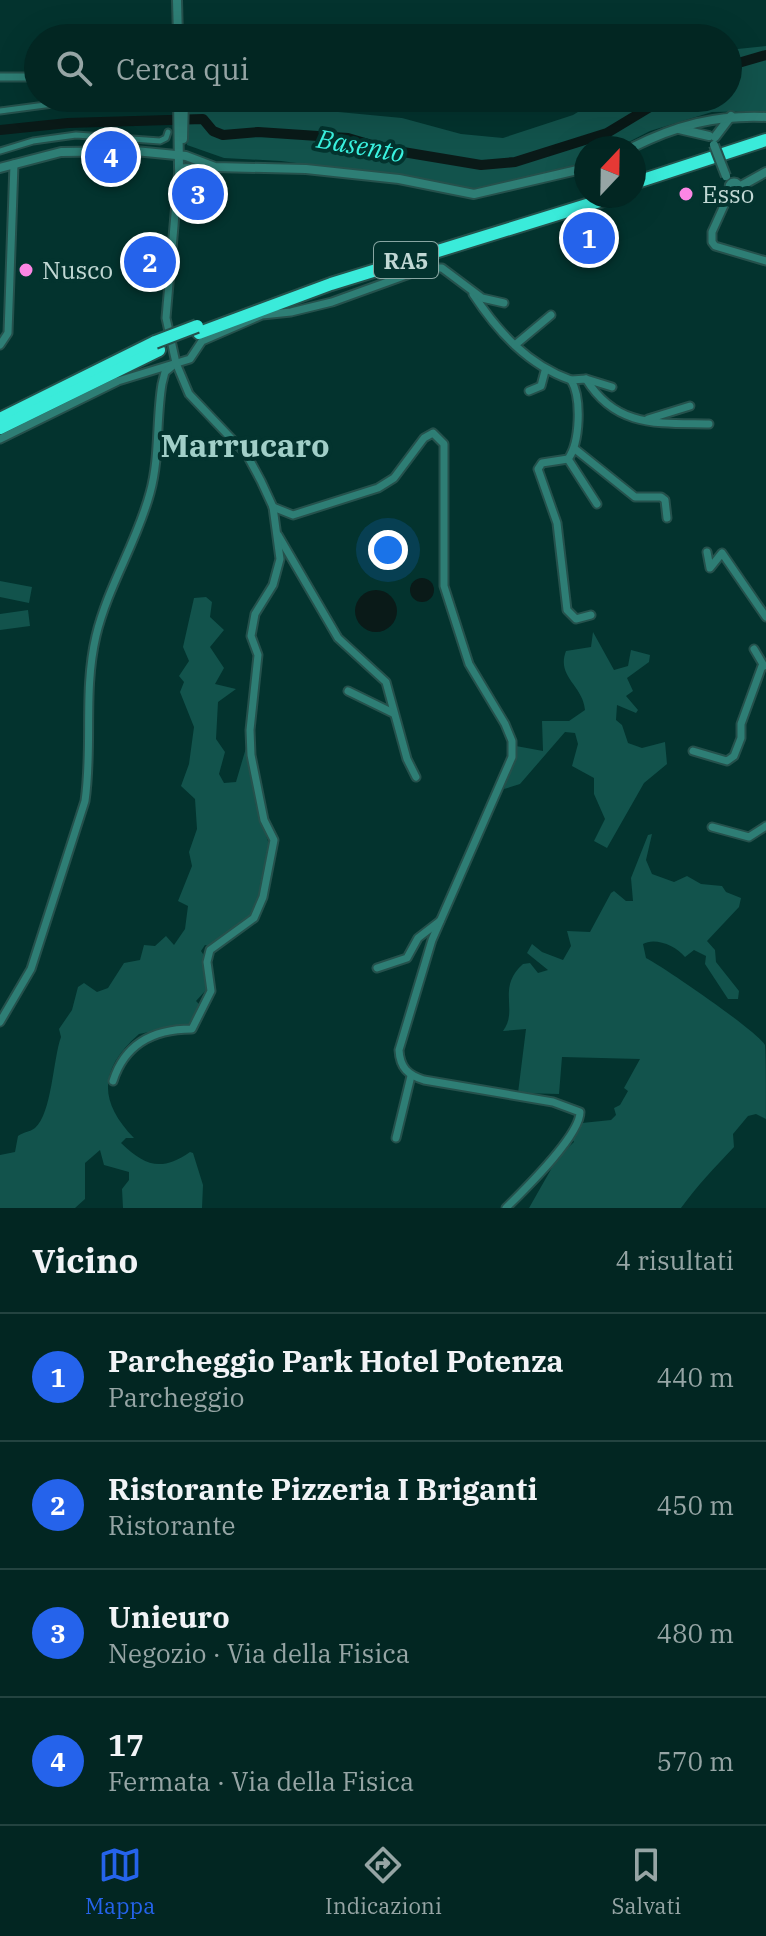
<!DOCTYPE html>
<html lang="it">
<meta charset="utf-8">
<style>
:root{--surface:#022622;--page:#10322f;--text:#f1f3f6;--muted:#96a5a5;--line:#234340;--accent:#2563eb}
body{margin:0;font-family:"IBM Plex Serif",serif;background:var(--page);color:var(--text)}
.compass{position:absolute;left:574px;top:136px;width:72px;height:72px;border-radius:50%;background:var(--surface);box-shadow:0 8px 32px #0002;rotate:22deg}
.you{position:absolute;left:388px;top:550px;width:28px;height:28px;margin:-20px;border:6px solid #fff;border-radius:50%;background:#1a73e8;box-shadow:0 0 0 12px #1a73e833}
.badge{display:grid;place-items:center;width:52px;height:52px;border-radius:50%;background:var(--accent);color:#fff;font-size:26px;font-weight:700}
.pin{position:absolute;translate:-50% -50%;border:4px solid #fff;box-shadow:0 2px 8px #0006}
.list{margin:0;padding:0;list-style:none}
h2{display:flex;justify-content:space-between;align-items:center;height:104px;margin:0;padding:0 32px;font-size:34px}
h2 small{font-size:26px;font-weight:400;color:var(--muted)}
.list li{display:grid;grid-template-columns:52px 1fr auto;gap:24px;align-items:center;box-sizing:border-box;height:128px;padding:0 32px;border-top:2px solid var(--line)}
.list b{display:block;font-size:30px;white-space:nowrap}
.list p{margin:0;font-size:26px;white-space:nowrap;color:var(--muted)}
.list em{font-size:26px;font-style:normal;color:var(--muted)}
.icon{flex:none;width:44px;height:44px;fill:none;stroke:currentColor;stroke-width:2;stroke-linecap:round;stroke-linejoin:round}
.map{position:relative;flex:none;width:766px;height:1208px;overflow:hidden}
.search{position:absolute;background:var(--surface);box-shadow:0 8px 32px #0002;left:24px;right:24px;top:24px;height:88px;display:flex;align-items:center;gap:20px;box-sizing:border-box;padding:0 28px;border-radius:44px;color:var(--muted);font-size:30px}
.sheet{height:616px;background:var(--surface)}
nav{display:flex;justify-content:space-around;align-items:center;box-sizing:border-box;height:112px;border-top:2px solid var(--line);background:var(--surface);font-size:22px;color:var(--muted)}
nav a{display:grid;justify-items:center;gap:4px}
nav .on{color:var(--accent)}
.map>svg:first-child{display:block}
.green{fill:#12534c}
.water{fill:#0a1a18}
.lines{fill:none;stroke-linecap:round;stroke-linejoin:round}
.river{stroke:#0a1a18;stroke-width:10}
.pedestrian-casing{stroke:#25514c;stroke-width:9}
.minor-casing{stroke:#25514c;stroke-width:11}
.tertiary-casing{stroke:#25514c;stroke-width:12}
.motorway-casing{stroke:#25514c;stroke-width:16}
.pedestrian{stroke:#2e7e75;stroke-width:5}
.minor{stroke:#2e7e75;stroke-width:7}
.tertiary{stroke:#2e7e75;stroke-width:8}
.motorway{stroke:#3aebda;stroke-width:12}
.tertiary-bridge-casing{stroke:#25514c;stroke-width:12;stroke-linecap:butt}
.motorway-bridge-casing{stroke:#25514c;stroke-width:16;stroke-linecap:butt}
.tertiary-bridge{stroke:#2e7e75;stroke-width:8}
.motorway-bridge{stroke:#3aebda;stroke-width:12}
.poi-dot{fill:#fc86e4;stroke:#03332e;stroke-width:3}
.labels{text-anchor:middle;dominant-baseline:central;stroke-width:8;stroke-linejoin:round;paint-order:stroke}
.shield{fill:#03332e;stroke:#88a6a2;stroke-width:2}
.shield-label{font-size:22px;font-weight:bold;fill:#c1d8d4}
.poi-label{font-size:24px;fill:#c1d8d4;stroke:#03332e;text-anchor:start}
.water-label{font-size:26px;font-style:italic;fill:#3af3e1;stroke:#03332e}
.district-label{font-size:32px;font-weight:bold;fill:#a1cfc8;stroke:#03332e}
</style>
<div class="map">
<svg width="766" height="1208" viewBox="0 0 766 1208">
<rect width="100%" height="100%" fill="#03332e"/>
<!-- green -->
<g class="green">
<polygon points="766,46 766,111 712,112 650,131 617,148 586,148 585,164 488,188 459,190 411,178 281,161 224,158 187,145 188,105 191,98 402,118 461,134 503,138 573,115 601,98 728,98 728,50"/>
<polygon points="0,581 32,587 29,603 0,597"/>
<path d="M 206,597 L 212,602 L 210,617 L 224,630 L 210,647 L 224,668 L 215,684 L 236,689 L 218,702 L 216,739 L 225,752 L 219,774 L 224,783 L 236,782 L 246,748 L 256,806 L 271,850 L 260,897 L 251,917 L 211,947 L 205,945 L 201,951 L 205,957 L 207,989 L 196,1001 L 201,1006 L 194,1023 L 139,1034 C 99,1069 98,1101 134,1138 L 126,1138 L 121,1143 C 145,1166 161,1172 190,1152 L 193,1153 L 203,1185 L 202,1208 L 123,1208 L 122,1189 L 129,1180 L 129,1172 L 104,1165 L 100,1150 L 85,1163 L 85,1199 L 75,1208 L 0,1208 L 0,1155 L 15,1152 L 18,1136 C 23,1132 30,1132 35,1128 C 52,1113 53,1059 61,1037 L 59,1029 L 72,1010 L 78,987 L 84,983 L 97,992 L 108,988 L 124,963 L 140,960 L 144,945 L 155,946 L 166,936 L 174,945 L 185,929 L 188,906 L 178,901 L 192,866 L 189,852 L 197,829 L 195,799 L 181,786 L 189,764 L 194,727 L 180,692 L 184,682 L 179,676 L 189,661 L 183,647 L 194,598 Z"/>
<polygon points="28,610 30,626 0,630 0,614"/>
<path d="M 593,632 L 614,670 L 628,666 L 631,650 L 650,655 L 649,662 L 627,678 L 633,691 L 626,696 L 638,710 L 636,713 L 617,705 L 616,720 L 622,725 L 628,743 L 642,748 L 665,742 L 667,764 L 644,783 L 607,848 L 594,841 L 605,819 L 594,794 L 594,778 L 572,766 L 578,744 L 575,733 L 565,732 L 520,784 L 504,789 L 516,746 L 543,751 L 542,721 L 569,721 L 585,710 C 583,685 556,677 566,651 L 591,647 Z"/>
<path d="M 652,834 L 646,860 L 652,874 L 674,882 L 687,876 L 701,884 L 722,886 L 726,892 L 741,898 L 739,907 L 707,941 L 715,950 L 716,962 L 739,991 L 738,999 L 728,999 L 705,964 L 706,956 L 694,950 L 685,957 C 676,945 654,937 643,944 L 646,958 C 665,968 757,1031 765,1045 C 766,1058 766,1103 766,1119 L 756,1114 L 748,1116 L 733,1134 L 734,1147 C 715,1167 697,1186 681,1208 L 529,1208 L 558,1157 L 574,1142 L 571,1137 L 582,1123 L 611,1120 L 616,1115 L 614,1108 L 620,1105 L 628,1091 L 624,1088 L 640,1059 L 562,1057 L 559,1094 L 518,1093 L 526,1029 L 503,1031 C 519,1010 496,988 523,964 L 530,963 L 538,973 L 548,970 L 527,953 L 532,944 L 542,952 L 563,960 L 571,946 L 567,931 L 590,932 L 611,893 L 614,891 L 626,901 L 633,901 L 631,878 L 648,835 Z"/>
</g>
<!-- water -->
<g class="water">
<circle cx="422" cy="590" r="12"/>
<circle cx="376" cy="611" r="21"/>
</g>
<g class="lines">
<!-- river -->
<g class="river">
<polyline points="728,66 766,55"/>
<polyline points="0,130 68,123 203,119 213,131 223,135 258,132 348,138 385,149 481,165 515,162 607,133 665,98"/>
</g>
<!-- pedestrian casing -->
<g class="pedestrian-casing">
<g id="pedestrian">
<polyline points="0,111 98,98"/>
<polyline points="0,151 33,141 76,135 160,141 166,138 168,132"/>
</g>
</g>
<!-- minor casing -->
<g class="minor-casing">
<g id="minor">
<polyline points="0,77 38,77"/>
<polyline points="178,190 197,173"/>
<polyline points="731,190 712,232 712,242 715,246 766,261"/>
<path d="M 473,294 C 498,332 528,365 571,380 C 582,398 580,443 568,459 L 542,463 L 538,469 L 557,523 L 567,610 L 576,619 L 591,615"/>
<polyline points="0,345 8,333 14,164"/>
<polyline points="515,345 551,315"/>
<path d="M 586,379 C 616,428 658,423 709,424"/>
<polyline points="571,380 586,379 612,387"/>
<polyline points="529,391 541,386 545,371"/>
<polyline points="648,419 690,406"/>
<polyline points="0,439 118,381 190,359 202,341 262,315 291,312 332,302 426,268 442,268 482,298 504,303"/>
<polyline points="575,449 635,497 661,497 665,500 667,518"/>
<polyline points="568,459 597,504"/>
<path d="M 273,507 L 293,515 L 378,488 L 394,478 L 424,438 L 433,433 L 444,444 L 444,586 L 469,664 L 505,724 L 512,741 L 512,757 L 432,940 L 399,1050 C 400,1068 408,1075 424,1080 L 553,1102 L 580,1112 C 580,1136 524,1190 506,1208"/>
<polyline points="278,535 338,638 386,682 407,759 416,777"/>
<polyline points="707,552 710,568 722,553 766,617"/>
<polyline points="754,649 764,666"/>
<polyline points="348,691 393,713"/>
<polyline points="693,751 727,761 734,756 741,738 741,724 762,666"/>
<polyline points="712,827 749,837 766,826"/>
<polyline points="377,968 407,958 418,938 440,921"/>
<path d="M 0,1022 L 31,969 L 85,801 C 93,746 83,691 96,636 C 108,586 137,542 150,493 C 160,457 156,420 162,384 L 165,372 L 176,363"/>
<path d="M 113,1081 C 125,1043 154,1029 192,1029 L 211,991 L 207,962 L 210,950 L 254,918 L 263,897 L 274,840 L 264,820 L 251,755 L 250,730 L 258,655 L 251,636 L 255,614 L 273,585 L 280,559 L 273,507 L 261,481 L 247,455 L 189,394 L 176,363 L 166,318 L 179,168 L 213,167"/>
<polyline points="396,1138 411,1076"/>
</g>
</g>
<!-- tertiary casing -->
<g class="tertiary-casing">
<g id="tertiary">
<polyline points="177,0 178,38"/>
<polyline points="178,98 179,168 197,173 214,168"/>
<polyline points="679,129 709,136"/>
<polyline points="715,137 731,116"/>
<polyline points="183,139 184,98"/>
<path d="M 631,148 C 677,125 715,115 766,117"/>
<polyline points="0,168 61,152 135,151 186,156 215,167 306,169 399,179 474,194 586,168"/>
<circle cx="734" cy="187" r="4.5"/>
<polyline points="739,187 766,172"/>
</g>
</g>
<!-- motorway casing -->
<g class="motorway-casing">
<g id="motorway">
<polyline points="634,183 766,140"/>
<polyline points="199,333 331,284 616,196"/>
<polyline points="0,419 155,342"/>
<polyline points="0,428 159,350"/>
</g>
</g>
<!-- pedestrian -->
<use href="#pedestrian" class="pedestrian"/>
<!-- minor -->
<use href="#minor" class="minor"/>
<!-- tertiary -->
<use href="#tertiary" class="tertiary"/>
<!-- motorway -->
<use href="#motorway" class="motorway"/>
<!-- tertiary-bridge casing -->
<g class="tertiary-bridge-casing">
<polyline id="tertiary-bridge" points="714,145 726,176"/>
</g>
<!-- motorway-bridge casing -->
<g class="motorway-bridge-casing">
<polyline id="motorway-bridge" points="155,342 197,326"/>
</g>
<!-- tertiary-bridge -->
<use href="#tertiary-bridge" class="tertiary-bridge"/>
<!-- motorway-bridge -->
<use href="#motorway-bridge" class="motorway-bridge"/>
</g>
<!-- markers -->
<g class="poi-dot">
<circle cx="686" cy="194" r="8"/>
<circle cx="26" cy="270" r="8"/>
</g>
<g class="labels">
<!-- shield labels -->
<rect class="shield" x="374" y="242" width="64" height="36" rx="6"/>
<g class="shield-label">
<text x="406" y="260">RA5</text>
</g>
<!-- poi labels -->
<g class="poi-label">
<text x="702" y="194">Esso</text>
<text x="42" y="270">Nusco</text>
</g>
<!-- water labels -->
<g class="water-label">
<text transform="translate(361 145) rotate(10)">Basento</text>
</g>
<!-- district labels -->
<g class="district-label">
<text x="245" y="445">Marrucaro</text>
</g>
</g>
</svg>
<svg class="compass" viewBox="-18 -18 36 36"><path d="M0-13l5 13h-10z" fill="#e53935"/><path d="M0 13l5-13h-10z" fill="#96a5a5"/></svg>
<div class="you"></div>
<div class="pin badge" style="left:589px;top:238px">1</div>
<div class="pin badge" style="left:150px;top:262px">2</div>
<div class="pin badge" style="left:198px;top:194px">3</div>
<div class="pin badge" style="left:111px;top:157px">4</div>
<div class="search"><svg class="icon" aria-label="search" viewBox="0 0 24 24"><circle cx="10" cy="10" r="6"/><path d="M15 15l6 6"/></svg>Cerca qui</div>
</div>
<section class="sheet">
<h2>Vicino<small>4 risultati</small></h2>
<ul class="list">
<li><span class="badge">1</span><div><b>Parcheggio Park Hotel Potenza</b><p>Parcheggio</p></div><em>440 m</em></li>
<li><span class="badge">2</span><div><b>Ristorante Pizzeria I Briganti</b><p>Ristorante</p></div><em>450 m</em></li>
<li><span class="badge">3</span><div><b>Unieuro</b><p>Negozio · Via della Fisica</p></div><em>480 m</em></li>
<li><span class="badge">4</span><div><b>17</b><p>Fermata · Via della Fisica</p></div><em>570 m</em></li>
</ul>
</section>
<nav>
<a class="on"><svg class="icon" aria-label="map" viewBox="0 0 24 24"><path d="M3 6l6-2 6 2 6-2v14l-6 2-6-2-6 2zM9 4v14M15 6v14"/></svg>Mappa</a>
<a><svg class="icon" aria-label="directions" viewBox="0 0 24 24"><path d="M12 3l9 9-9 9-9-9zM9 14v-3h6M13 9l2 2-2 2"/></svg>Indicazioni</a>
<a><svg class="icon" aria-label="saved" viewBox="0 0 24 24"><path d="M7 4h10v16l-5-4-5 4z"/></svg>Salvati</a>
</nav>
